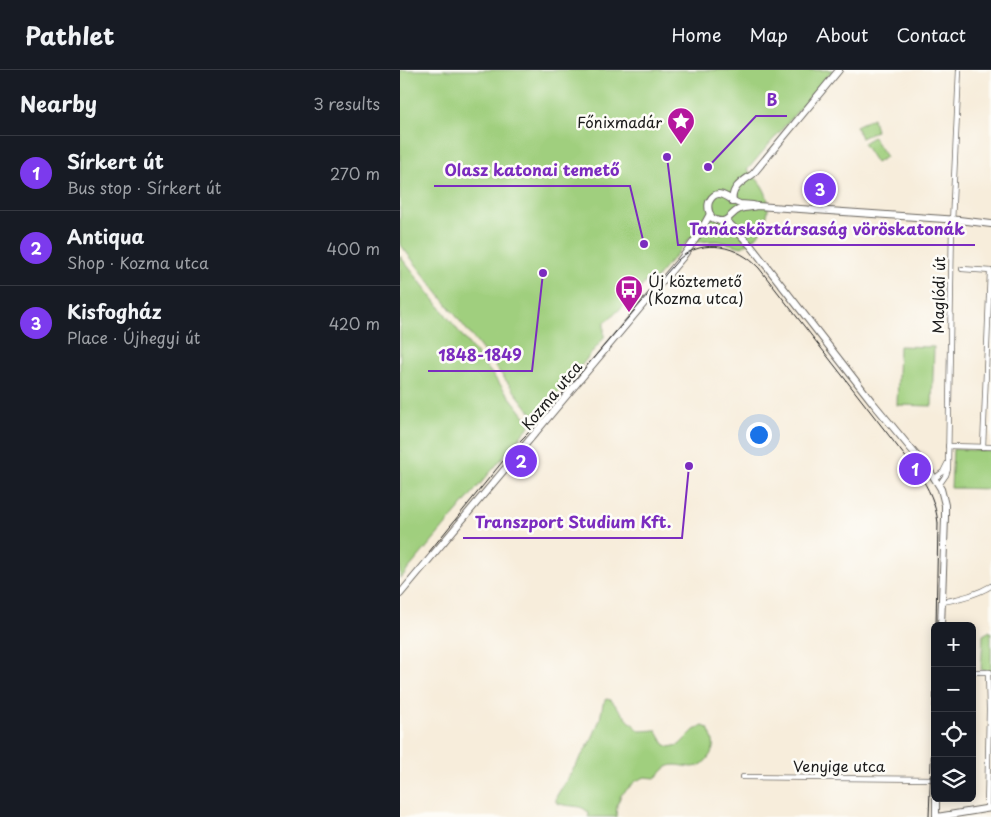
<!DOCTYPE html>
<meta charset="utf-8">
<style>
:root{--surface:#171b24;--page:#242831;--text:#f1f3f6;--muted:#9ea1a6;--line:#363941;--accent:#7c3aed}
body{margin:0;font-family:"Playpen Sans",sans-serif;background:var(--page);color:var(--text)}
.controls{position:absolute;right:15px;bottom:15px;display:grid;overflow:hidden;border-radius:8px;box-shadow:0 2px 12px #0003}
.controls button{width:45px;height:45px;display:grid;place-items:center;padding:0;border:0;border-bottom:1px solid var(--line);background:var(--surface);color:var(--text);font:25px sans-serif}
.you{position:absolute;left:358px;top:364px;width:18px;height:18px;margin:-12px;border:4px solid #fff;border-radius:50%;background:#1a73e8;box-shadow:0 0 0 8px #1a73e833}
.badge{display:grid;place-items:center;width:32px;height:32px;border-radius:50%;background:var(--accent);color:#fff;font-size:16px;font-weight:700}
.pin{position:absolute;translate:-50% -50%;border:2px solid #fff;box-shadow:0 1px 5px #0006}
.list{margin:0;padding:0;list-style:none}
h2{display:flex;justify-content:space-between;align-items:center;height:65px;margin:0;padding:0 20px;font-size:21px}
h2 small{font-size:16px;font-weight:400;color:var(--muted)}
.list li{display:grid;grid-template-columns:32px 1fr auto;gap:15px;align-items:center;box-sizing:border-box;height:75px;padding:0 20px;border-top:1px solid var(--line)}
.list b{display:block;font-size:19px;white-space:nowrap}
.list p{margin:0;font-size:16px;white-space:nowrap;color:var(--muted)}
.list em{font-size:16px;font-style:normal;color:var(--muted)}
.icon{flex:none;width:28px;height:28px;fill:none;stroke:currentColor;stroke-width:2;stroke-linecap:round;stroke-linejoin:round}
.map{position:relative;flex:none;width:591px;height:747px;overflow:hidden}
header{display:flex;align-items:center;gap:30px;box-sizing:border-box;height:70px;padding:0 25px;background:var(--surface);border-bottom:1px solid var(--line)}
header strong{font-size:24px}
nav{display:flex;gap:28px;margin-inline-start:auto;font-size:18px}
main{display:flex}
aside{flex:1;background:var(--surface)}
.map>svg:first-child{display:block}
.green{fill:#a0cf7e;stroke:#5e764d}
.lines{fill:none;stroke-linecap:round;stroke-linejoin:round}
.street-casing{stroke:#69655f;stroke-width:6}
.secondary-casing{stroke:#69655f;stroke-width:8}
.street{stroke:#fff;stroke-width:4.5}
.secondary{stroke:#fff;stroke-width:6}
.tram{stroke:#1c1c1c;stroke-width:1}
.labels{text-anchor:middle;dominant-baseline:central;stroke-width:5;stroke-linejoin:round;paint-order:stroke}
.poi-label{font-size:15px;fill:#1c1c1c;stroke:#fdfcf7;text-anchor:end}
.street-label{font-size:15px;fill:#1c1c1c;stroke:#fdfcf7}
.leader{fill:none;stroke:#7b2cbf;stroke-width:2}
.callout-dot{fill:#7b2cbf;stroke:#fdfcf7;stroke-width:2}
.callout-label{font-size:16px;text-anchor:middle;font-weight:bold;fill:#7b2cbf;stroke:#fdfcf7;stroke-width:5;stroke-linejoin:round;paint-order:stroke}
</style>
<header>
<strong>Pathlet</strong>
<nav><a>Home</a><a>Map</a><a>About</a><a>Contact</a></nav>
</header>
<main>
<aside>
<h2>Nearby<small>3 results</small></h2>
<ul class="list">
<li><span class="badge">1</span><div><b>Sírkert út</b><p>Bus stop · Sírkert út</p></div><em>270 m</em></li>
<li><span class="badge">2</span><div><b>Antiqua</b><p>Shop · Kozma utca</p></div><em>400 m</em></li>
<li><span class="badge">3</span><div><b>Kisfogház</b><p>Place · Újhegyi út</p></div><em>420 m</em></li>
</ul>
</aside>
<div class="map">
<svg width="591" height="747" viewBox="0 0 591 747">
<rect width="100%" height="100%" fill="#fdfcf7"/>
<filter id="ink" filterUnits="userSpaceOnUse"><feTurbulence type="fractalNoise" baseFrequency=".02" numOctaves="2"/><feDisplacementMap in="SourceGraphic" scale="10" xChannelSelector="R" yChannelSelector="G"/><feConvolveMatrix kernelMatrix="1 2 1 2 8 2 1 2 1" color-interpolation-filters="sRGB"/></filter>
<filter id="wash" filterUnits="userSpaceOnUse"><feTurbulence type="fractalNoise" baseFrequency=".0096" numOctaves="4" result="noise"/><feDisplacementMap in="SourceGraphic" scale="20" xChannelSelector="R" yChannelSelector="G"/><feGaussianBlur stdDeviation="1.12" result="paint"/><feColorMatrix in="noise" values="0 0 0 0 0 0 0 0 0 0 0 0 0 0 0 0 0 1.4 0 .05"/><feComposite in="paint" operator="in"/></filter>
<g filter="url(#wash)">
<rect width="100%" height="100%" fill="#f7eddb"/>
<!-- green -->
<g class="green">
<path d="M 0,0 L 433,0 L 347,100 C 365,114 375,133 363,155 C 361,159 359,165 355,168 C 351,172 346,174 342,177 L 317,171 L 299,172 L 290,168 L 255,210 L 250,207 L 239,220 L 237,219 L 228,229 L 227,233 L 204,253 L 204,268 L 156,326 L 157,327 L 136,349 L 0,174 Z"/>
<polygon points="473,48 476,61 461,68 456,56"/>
<polygon points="473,67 486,87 476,93 463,73"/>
<polygon points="0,186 131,354 0,509"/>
<polygon points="499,276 534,277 532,336 497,335"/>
<polygon points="553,379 591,381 591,419 551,418"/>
<polygon points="590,561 591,563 591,601 581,600 583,565"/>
<path d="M 206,629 L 211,630 L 229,651 L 240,661 L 256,660 L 264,674 L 269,677 L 279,675 L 294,660 L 303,656 L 308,658 C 313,670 317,676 308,688 C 295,706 281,690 267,697 C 263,700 259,705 255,708 L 245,707 L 236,711 L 221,725 L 217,735 L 216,747 L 188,747 L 189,744 C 182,732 167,739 156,732 L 156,727 L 192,669 L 200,649 L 203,634 Z"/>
</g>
</g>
<g filter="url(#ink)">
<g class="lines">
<!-- street casing -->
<g class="street-casing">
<g id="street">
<polyline points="562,199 591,201"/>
<polyline points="548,376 591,377"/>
<polyline points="583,377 590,201"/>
<polyline points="535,408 543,402 547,394"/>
<polyline points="539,415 546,405 548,399 552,153 559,0"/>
<path d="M 542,532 C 560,529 576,525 591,516"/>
<polyline points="572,602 590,602"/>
<polyline points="343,707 535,709"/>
<polyline points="587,739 589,640 588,602"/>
</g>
</g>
<!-- secondary casing -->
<g class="secondary-casing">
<g id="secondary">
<path d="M 333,132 C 330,118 343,111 353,104 L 439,0"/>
<path d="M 357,136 C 351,138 346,137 340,139 C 328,144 328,157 312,148 C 309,143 307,138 309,132 C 318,114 331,132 340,134 C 346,135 351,134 357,136 L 559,150 L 591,154"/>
<polyline points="323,151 330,154 351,176 473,333 531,403 541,419 545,435 545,448 541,556"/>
<polyline points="0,524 282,188 299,164 310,144"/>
<polyline points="536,728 536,747"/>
<polyline points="537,747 591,738"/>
</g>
</g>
<!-- street -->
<use href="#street" class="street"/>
<!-- secondary -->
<use href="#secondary" class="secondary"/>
<!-- tram -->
<g class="tram">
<path d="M 29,482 L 116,375 L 132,359 L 279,189 C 304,167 338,176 359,198 L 518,403 C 529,418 536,435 538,453 L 536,556"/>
<polyline points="529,747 535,590"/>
</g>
</g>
</g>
<!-- icons -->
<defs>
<g id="sight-pin" transform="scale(1.4375)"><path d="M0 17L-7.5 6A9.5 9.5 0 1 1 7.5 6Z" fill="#b5179e" stroke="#fdfcf7"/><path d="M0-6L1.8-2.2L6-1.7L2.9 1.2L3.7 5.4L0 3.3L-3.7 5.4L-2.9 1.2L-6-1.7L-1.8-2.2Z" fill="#fff"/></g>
<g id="bus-pin" transform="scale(1.4375)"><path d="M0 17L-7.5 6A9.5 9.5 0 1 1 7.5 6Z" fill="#b5179e" stroke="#fdfcf7"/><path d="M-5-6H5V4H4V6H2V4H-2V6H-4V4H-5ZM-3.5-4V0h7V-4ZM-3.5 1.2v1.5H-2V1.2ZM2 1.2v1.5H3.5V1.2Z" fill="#fff"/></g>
</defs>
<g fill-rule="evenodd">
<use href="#sight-pin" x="281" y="51"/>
<use href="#bus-pin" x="229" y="219"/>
</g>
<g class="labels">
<!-- poi labels -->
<g class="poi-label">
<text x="262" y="51">Főnixmadár</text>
<text x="248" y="210" text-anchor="start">Új köztemető<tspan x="248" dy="17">(Kozma utca)</tspan></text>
</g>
<!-- street labels -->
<g class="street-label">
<text transform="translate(538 225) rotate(-89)">Maglódi út</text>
<text transform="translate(151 325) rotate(-50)">Kozma utca</text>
<text x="439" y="695">Venyige utca</text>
</g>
</g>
<!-- callouts -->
<path class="leader" d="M308 97L356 46H387M244 174L230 116H34M267 87L278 175H575M143 203L132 301H28M289 396L282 468H63"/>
<g class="callout-dot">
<circle cx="308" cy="97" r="5"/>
<circle cx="244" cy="174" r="5"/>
<circle cx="267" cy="87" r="5"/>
<circle cx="143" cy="203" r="5"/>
<circle cx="289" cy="396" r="5"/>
</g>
<g class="callout-label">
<text x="372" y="36">B</text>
<text x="132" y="106">Olasz katonai temető</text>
<text x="427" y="165">Tanácsköztársaság vöröskatonák</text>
<text x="80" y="291">1848-1849</text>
<text x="173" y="458">Transzport Studium Kft.</text>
</g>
</svg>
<div class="controls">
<button>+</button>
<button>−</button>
<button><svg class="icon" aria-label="locate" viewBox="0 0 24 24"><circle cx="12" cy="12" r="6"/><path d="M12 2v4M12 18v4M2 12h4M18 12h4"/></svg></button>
<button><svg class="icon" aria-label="layers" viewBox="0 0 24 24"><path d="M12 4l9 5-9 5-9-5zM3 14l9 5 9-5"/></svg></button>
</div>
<div class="you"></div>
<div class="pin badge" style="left:515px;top:399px">1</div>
<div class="pin badge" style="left:121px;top:391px">2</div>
<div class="pin badge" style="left:420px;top:119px">3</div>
</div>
</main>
